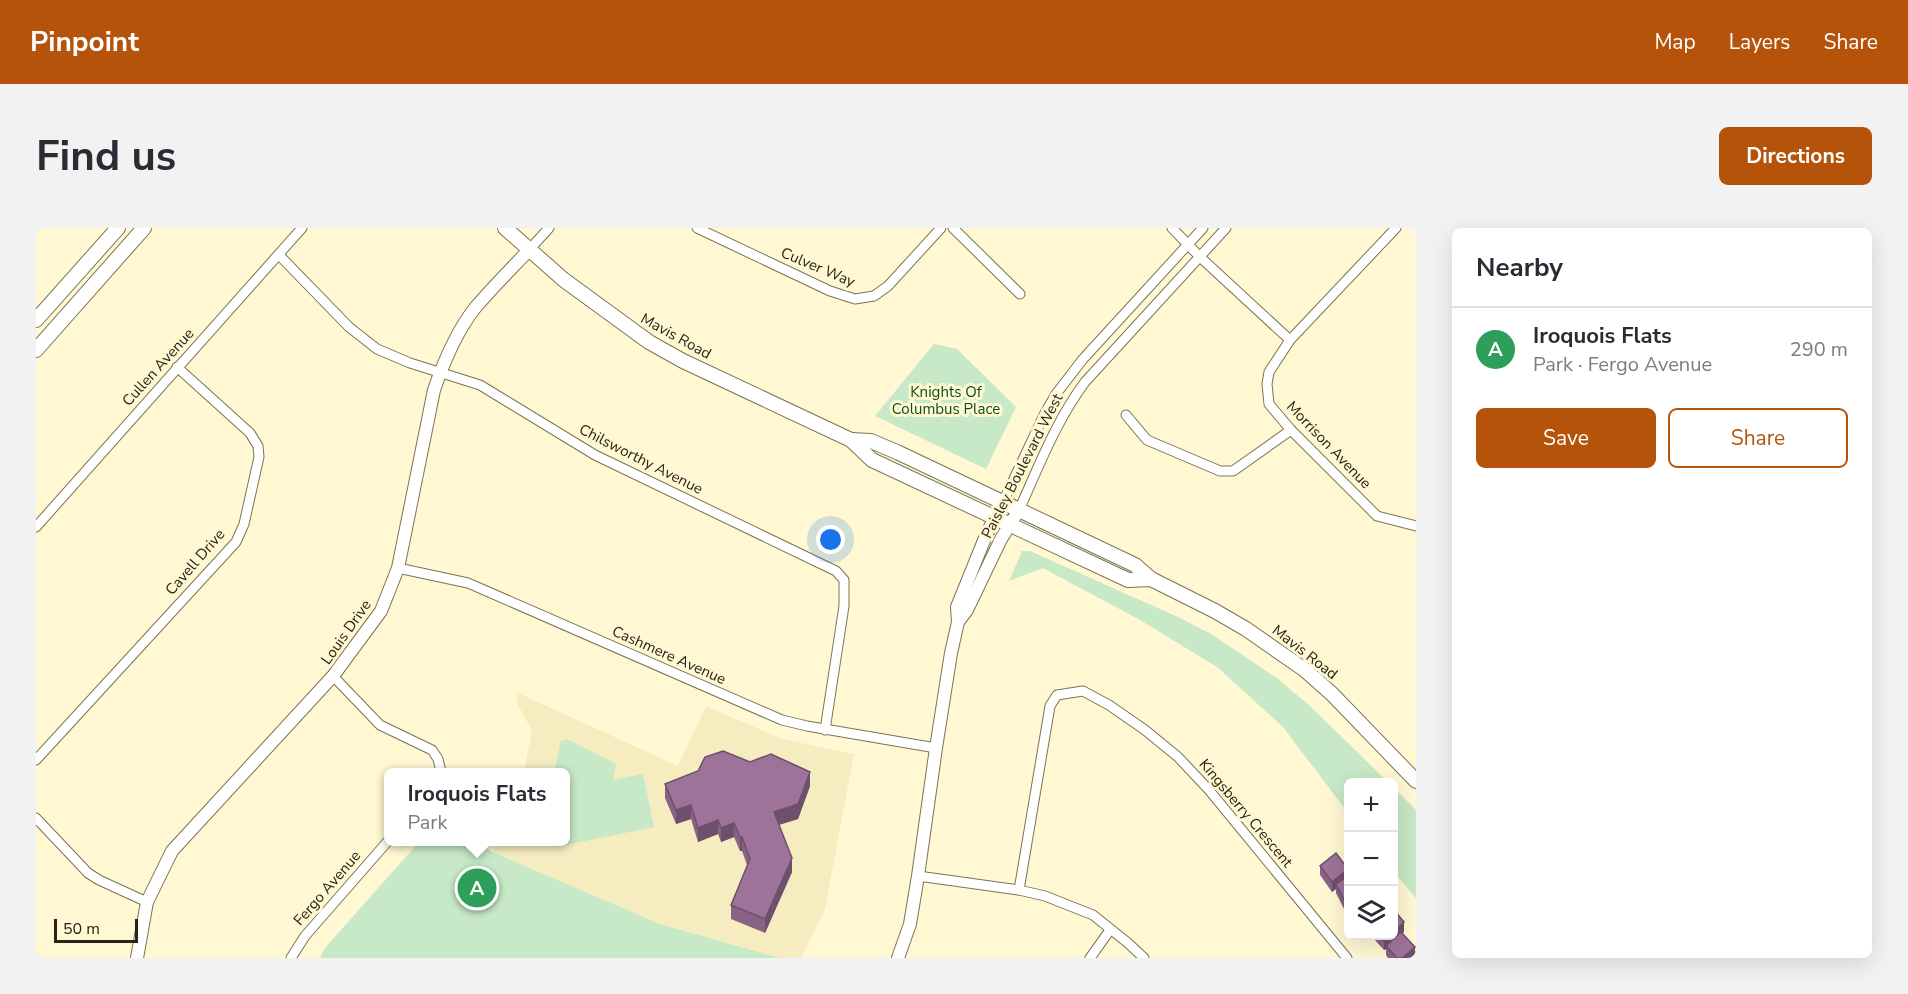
<!DOCTYPE html>
<meta charset="utf-8">
<style>
:root{--surface:#fff;--page:#f2f2f3;--text:#2b2b33;--muted:#7c7c81;--line:#e1e1e2;--accent:#b45309}
body{margin:0;font-family:"Nunito Sans",sans-serif;background:var(--page);color:var(--text)}
.controls{position:absolute;right:18px;bottom:18px;display:grid;overflow:hidden;border-radius:9px;box-shadow:0 6px 24px #0002}
.controls button{width:54px;height:54px;display:grid;place-items:center;padding:0;border:0;border-bottom:2px solid var(--line);background:var(--surface);color:var(--text);font:30px sans-serif}
.scale{position:absolute;left:18px;bottom:15px;width:84px;box-sizing:border-box;padding-left:6px;border:3px solid #262416;border-top:0;font-size:16px;line-height:21px;white-space:nowrap;color:#262416;-webkit-text-stroke:4px #fff8d3;paint-order:stroke}
.you{position:absolute;left:795px;top:312px;width:21px;height:21px;margin:-15px;border:4px solid #fff;border-radius:50%;background:#1a73e8;box-shadow:0 0 0 9px #1a73e833}
.badge{display:grid;place-items:center;width:39px;height:39px;border-radius:50%;background:var(--accent);color:#fff;font-size:20px;font-weight:700}
.pin{position:absolute;translate:-50% -50%;border:3px solid #fff;box-shadow:0 2px 6px #0006}
.popup{position:absolute;left:348px;top:540px;width:186px;height:78px;box-sizing:border-box;display:grid;place-content:center;border-radius:9px;background:var(--surface);filter:drop-shadow(0 2px 4px #0005);font-size:20px;white-space:nowrap;color:var(--muted)}
.popup b{font-size:22px;color:var(--text)}
.popup::after{content:'';position:absolute;left:50%;top:100%;margin-left:-12px;border:12px solid transparent;border-top-color:var(--surface)}
.list{margin:0;padding:0;list-style:none}
h2{display:flex;justify-content:space-between;align-items:center;height:78px;margin:0;padding:0 24px;font-size:26px}
h2 small{font-size:20px;font-weight:400;color:var(--muted)}
.list li{display:grid;grid-template-columns:39px 1fr auto;gap:18px;align-items:center;box-sizing:border-box;height:84px;padding:0 24px;border-top:2px solid var(--line)}
.list b{display:block;font-size:22px;white-space:nowrap}
.list p{margin:0;font-size:20px;white-space:nowrap;color:var(--muted)}
.list em{font-size:20px;font-style:normal;color:var(--muted)}
.actions{display:flex;gap:12px;padding:18px 24px}
.actions a{flex:1;padding:14px 0;border:2px solid var(--accent);border-radius:9px;text-align:center;font-size:21px;color:var(--accent)}
.actions .main{background:var(--accent);color:#fff}
.icon{flex:none;width:33px;height:33px;fill:none;stroke:currentColor;stroke-width:2;stroke-linecap:round;stroke-linejoin:round}
.map{position:relative;flex:none;width:1380px;height:730px;overflow:hidden;border-radius:9px}
header{display:flex;align-items:center;gap:36px;box-sizing:border-box;height:84px;padding:0 30px;background:var(--accent);color:#fff}
header strong{font-size:28px}
nav{display:flex;gap:33px;margin-inline-start:auto;font-size:21px}
.intro{display:flex;align-items:center;justify-content:space-between;box-sizing:border-box;height:144px;padding:0 36px}
h1{margin:0;font-size:42px}
.button{padding:15px 27px;border-radius:9px;background:var(--accent);color:#fff;font-size:21px;font-weight:700}
main{display:flex;gap:36px;padding:0 36px}
aside{flex:1;background:var(--surface);border-radius:9px;box-shadow:0 6px 24px #0002}
.map>svg:first-child{display:block}
.built{fill:#f5edc0}
.green{fill:#c7e9c7}
.lines{fill:none;stroke-linecap:round;stroke-linejoin:round}
.minor-casing{stroke:#7a7453;stroke-width:11}
.tertiary-casing{stroke:#7a7453;stroke-width:14}
.secondary-casing{stroke:#7a7453;stroke-width:16}
.minor{stroke:#fff;stroke-width:9}
.tertiary{stroke:#fff;stroke-width:12}
.secondary{stroke:#fff;stroke-width:14}
.wall{fill:#886384}
.shaded-wall{fill:#6f506c}
.building{fill:#9e739a;stroke:#6f506c;stroke-width:1.5}
.labels{text-anchor:middle;dominant-baseline:central;stroke-width:6;stroke-linejoin:round;paint-order:stroke}
.street-label{font-size:15px;fill:#262416;stroke:#fff8d3}
.park-label{font-size:15px;fill:#0c4f17;stroke:#fff8d3}
</style>
<header>
<strong>Pinpoint</strong>
<nav><a>Map</a><a>Layers</a><a>Share</a></nav>
</header>
<div class="intro"><h1>Find us</h1><a class="button">Directions</a></div>
<main>
<div class="map">
<svg width="1380" height="730" viewBox="0 0 1380 730">
<rect width="100%" height="100%" fill="#fff8d3"/>
<!-- built -->
<polygon class="built" points="482,465 642,538 670,478 746,511 818,526 789,681 765,730 744,730 624,696 456,624 461,614 530,614 530,544 488,544 496,503 480,473"/>
<!-- green -->
<g class="green">
<polygon points="898,116 921,121 980,179 950,241 839,188"/>
<polygon points="986,323 994,323 1142,389 1175,406 1208,428 1242,451 1275,479 1352,554 1312,554 1312,585 1247,499 1181,439 1104,392 1007,340 973,353"/>
<polygon points="531,511 580,536 577,552 607,546 618,599 520,619 518,614 530,614 530,544 518,544 525,513"/>
<polygon points="1358,560 1380,582 1380,670 1358,644"/>
<polygon points="383,614 443,614 456,624 624,696 744,730 284,730 288,721"/>
</g>
<g class="lines">
<!-- minor casing -->
<g class="minor-casing">
<g id="minor">
<polyline points="661,0 794,63 819,71 838,68 852,58 905,0"/>
<polyline points="917,0 984,66"/>
<polyline points="1136,0 1164,29 1254,112"/>
<polyline points="1360,0 1254,112 1233,144 1231,156 1233,176 1255,202 1341,288 1380,298"/>
<polyline points="493,22 513,0"/>
<polyline points="243,27 313,99 341,121 374,135 444,157 559,227 800,343 808,352 808,378 789,502"/>
<polyline points="1090,187 1111,212 1184,243 1197,243 1255,202"/>
<polyline points="967,274 1009,185 1020,166 1047,131 1167,0"/>
<path d="M 983,282 C 1003,238 1020,193 1049,154 L 1190,0"/>
<polyline points="0,299 266,0"/>
<polyline points="362,340 432,355 746,492 771,498 900,520"/>
<polyline points="297,448 344,497 396,522 402,531 405,544"/>
<polyline points="0,532 200,314 208,296 223,229 222,218 214,205 141,139"/>
<polyline points="0,590 52,645 63,652 111,674"/>
<polyline points="882,648 983,662 1009,668 1057,687 1092,715 1108,730"/>
<polyline points="983,662 1014,478 1021,467 1047,463 1073,477 1109,502 1142,529 1173,562 1311,730"/>
<polyline points="255,730 269,708 352,613"/>
<polyline points="1054,730 1074,702"/>
</g>
</g>
<!-- tertiary casing -->
<g class="tertiary-casing">
<g id="tertiary">
<polyline points="922,394 931,382 965,311 983,282"/>
<path d="M 101,730 L 111,674 L 136,623 L 297,448 L 345,383 L 362,340 L 398,162 C 408,133 420,104 439,80 C 456,60 475,41 493,22"/>
<polyline points="862,730 874,696 882,648 900,520 915,425 922,394 921,379 951,305 967,274"/>
</g>
</g>
<!-- secondary casing -->
<g class="secondary-casing">
<g id="secondary">
<polyline points="469,0 528,52 613,114 647,133 815,212 836,232 1092,352 1115,351"/>
<polyline points="0,92 82,0"/>
<polyline points="0,122 108,0"/>
<polyline points="815,212 835,213 863,225 1099,337 1115,351 1179,383 1210,401 1269,442 1296,466 1380,553"/>
</g>
</g>
<!-- minor -->
<use href="#minor" class="minor"/>
<!-- tertiary -->
<use href="#tertiary" class="tertiary"/>
<!-- secondary -->
<use href="#secondary" class="secondary"/>
</g>
<!-- wall -->
<g class="wall">
<polygon points="714,534 774,558 762,591 743,597 756,644 729,705 695,691 695,677 711,637 706,623 704,623 698,609 685,614 682,606 662,614 655,591 640,596 629,570 629,556"/>
<polygon points="1284,638 1312,641 1312,682 1309,683 1300,665 1300,661 1296,664 1284,647"/>
<polygon points="1368,704 1366,705 1379,725 1380,730 1352,730 1350,727 1350,721 1348,722 1336,709 1336,708 1358,708"/>
</g>
<!-- shaded-wall -->
<g class="shaded-wall">
<polygon points="774,544 774,558 762,591 738,598 738,584"/>
<polygon points="655,577 655,591 640,596 640,582"/>
<polygon points="682,592 682,606 662,614 662,600"/>
<polygon points="698,595 698,609 685,614 685,600"/>
<rect x="704" y="609" width="2" height="14"/>
<polygon points="756,630 756,644 729,705 729,691"/>
<polygon points="1312,641 1312,651 1300,656 1300,661 1296,664 1296,654"/>
<polygon points="1312,672 1312,682 1309,683 1309,674"/>
<polygon points="1368,694 1368,704 1351,719 1350,718 1350,721 1348,722 1348,713 1354,708 1358,708 1358,704"/>
<polygon points="1379,719 1379,728 1377,730 1366,730"/>
</g>
<!-- building -->
<g class="building">
<polygon points="687,523 714,534 735,526 774,544 762,576 738,584 756,630 729,691 695,677 714,631 706,609 704,609 698,595 685,600 682,592 662,600 655,577 640,582 629,556 662,543 669,529"/>
<polygon points="1300,625 1312,641 1296,654 1284,638"/>
<polygon points="1312,648 1312,672 1309,674 1300,656"/>
<polygon points="1358,682 1368,694 1358,704"/>
<polygon points="1365,704 1379,719 1366,730 1361,730 1350,718"/>
<polygon points="1343,708 1354,708 1348,713"/>
<polygon points="1380,724 1380,730 1373,730"/>
</g>
<g class="labels">
<!-- street labels -->
<g class="street-label">
<text transform="translate(782 39) rotate(23)">Culver Way</text>
<text transform="translate(640 108) rotate(29)">Mavis Road</text>
<text transform="translate(122 139) rotate(-48)">Cullen Avenue</text>
<text transform="translate(1293 217) rotate(46)">Morrison Avenue</text>
<text transform="translate(605 231) rotate(27)">Chilsworthy Avenue</text>
<text transform="translate(986 238) rotate(-63)">Paisley Boulevard West</text>
<text transform="translate(159 334) rotate(-49)">Cavell Drive</text>
<text transform="translate(310 404) rotate(-55)">Louis Drive</text>
<text transform="translate(1269 424) rotate(38)">Mavis Road</text>
<text transform="translate(633 427) rotate(24)">Cashmere Avenue</text>
<text transform="translate(1210 585) rotate(50)">Kingsberry Crescent</text>
<text transform="translate(291 660) rotate(-49)">Fergo Avenue</text>
</g>
<!-- park labels -->
<g class="park-label">
<text x="910" y="164">Knights Of<tspan x="910" dy="17">Columbus Place</tspan></text>
</g>
</g>
</svg>
<div class="controls">
<button>+</button>
<button>−</button>
<button><svg class="icon" aria-label="layers" viewBox="0 0 24 24"><path d="M12 4l9 5-9 5-9-5zM3 14l9 5 9-5"/></svg></button>
</div>
<div class="scale">50 m</div>
<div class="you"></div>
<div class="pin badge" style="left:441px;top:660px;background:#2e9e5b">A</div>
<div class="popup"><b>Iroquois Flats</b>Park</div>
</div>
<aside>
<h2>Nearby<small></small></h2>
<ul class="list">
<li><span class="badge" style="background:#2e9e5b">A</span><div><b>Iroquois Flats</b><p>Park · Fergo Avenue</p></div><em>290 m</em></li>
</ul>
<div class="actions"><a class="main">Save</a><a>Share</a></div>
</aside>
</main>
